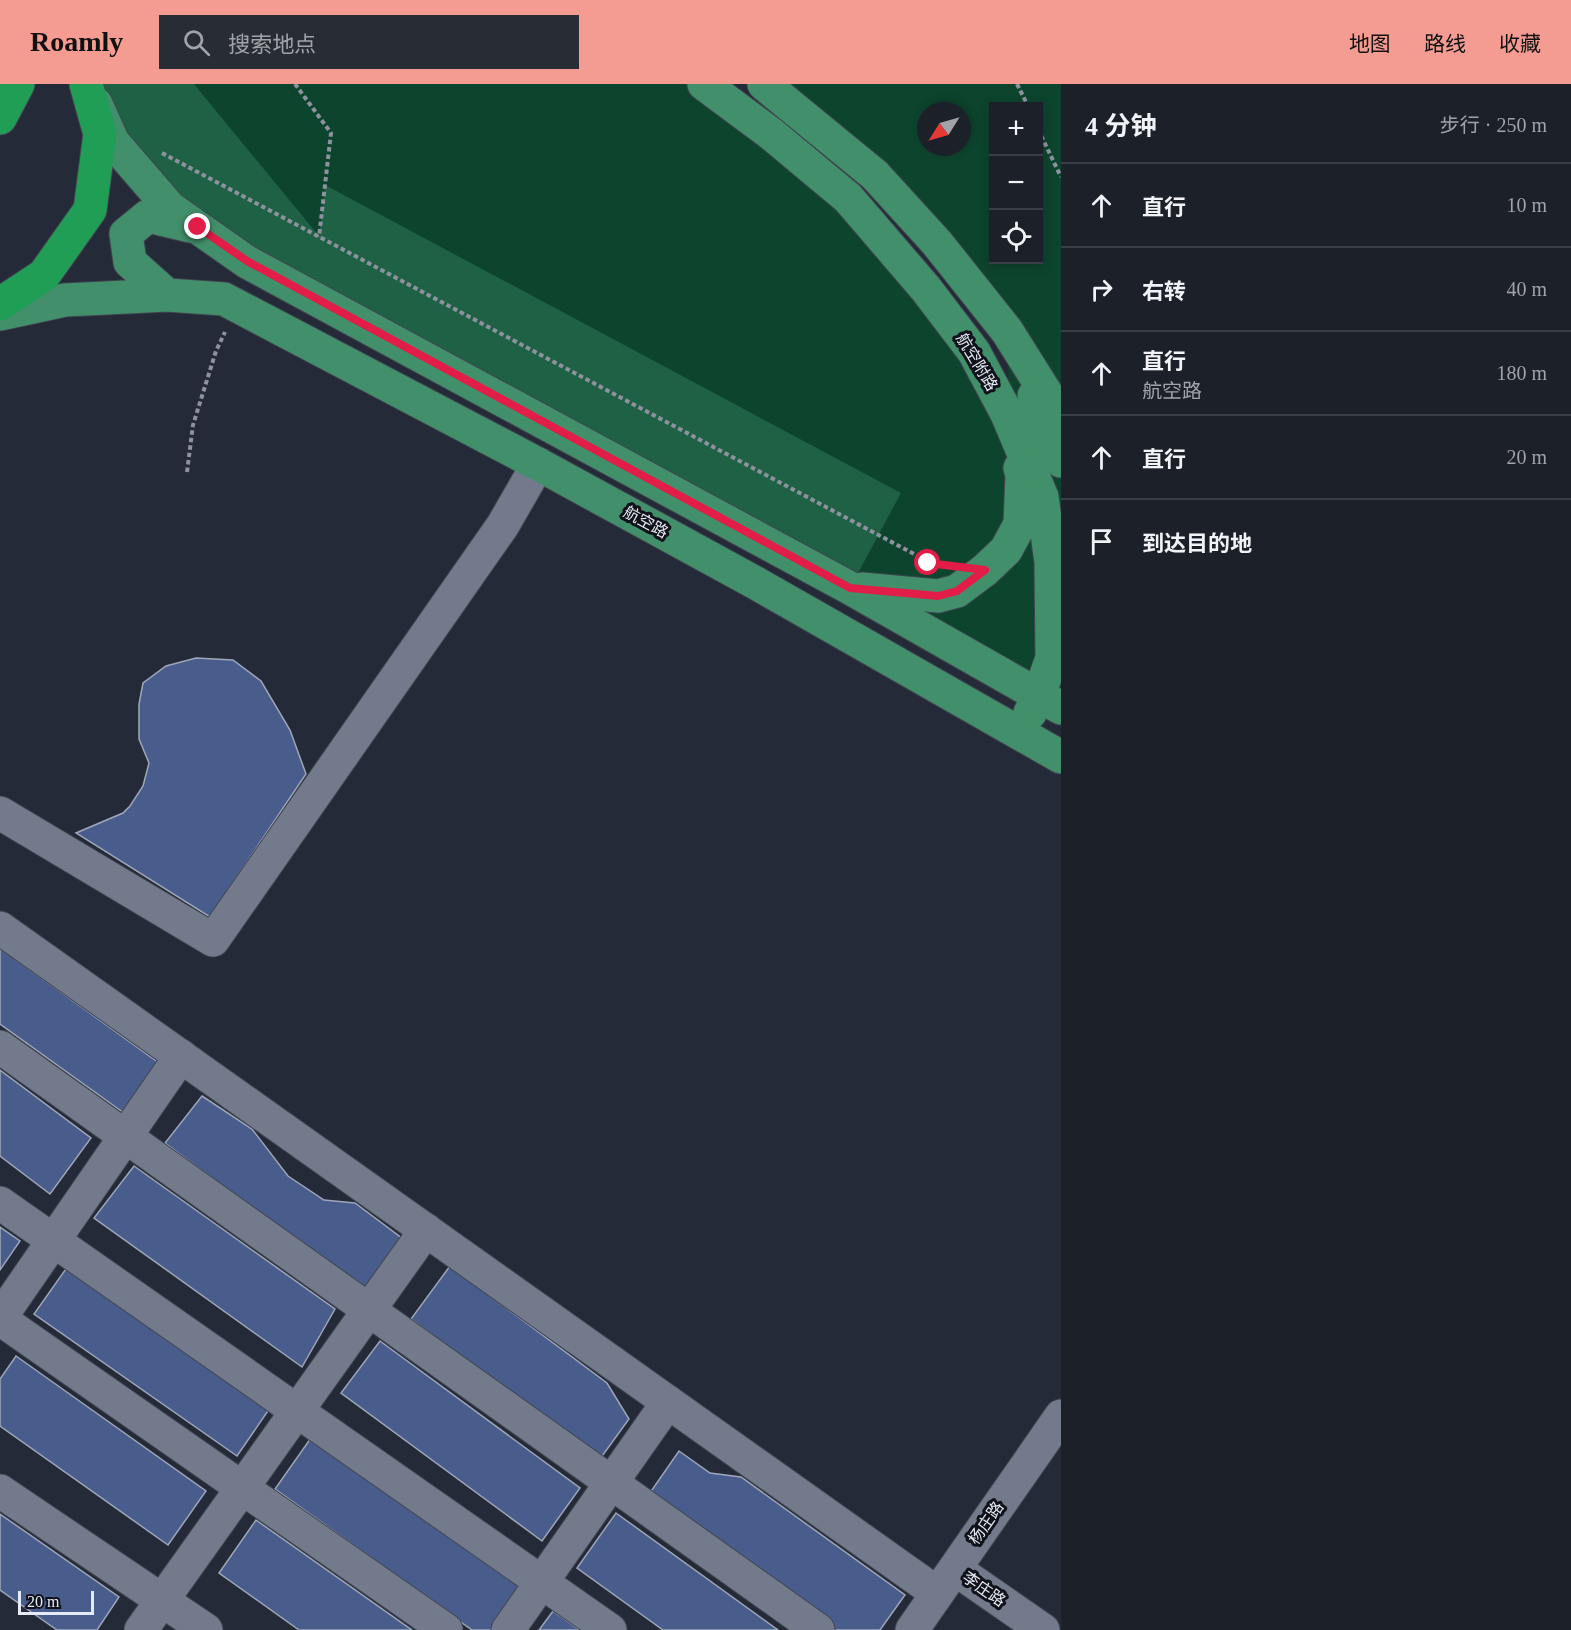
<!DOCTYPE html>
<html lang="zh">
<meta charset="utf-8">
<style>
:root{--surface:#1b2029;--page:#282d35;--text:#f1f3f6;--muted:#a0a3a8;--line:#393e46;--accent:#f59c92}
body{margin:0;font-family:"Times New Roman","Noto Sans SC",serif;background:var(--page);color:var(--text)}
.controls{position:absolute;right:18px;top:18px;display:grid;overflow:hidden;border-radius:0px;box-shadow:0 3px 9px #0003}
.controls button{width:54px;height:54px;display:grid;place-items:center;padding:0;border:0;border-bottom:2px solid var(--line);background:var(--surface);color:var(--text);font:30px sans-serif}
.compass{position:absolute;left:917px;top:18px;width:54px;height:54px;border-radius:50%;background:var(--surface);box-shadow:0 3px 9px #0003;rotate:233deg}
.scale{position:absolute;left:18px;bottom:15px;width:76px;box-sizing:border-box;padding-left:6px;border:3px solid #e6eaf4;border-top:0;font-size:16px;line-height:21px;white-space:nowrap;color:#e6eaf4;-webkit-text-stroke:4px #101219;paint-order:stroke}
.stop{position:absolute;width:18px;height:18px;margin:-14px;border:4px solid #e11d48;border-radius:50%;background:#fff}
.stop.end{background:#e11d48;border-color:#fff;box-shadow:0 2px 6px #0008}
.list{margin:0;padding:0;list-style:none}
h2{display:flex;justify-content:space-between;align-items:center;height:78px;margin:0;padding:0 24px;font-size:26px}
h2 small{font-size:20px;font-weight:400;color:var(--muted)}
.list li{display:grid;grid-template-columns:39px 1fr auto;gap:18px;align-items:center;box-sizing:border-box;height:84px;padding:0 24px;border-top:2px solid var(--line)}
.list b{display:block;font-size:22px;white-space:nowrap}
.list p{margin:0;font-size:20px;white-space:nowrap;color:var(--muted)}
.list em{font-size:20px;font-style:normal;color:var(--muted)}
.icon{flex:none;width:33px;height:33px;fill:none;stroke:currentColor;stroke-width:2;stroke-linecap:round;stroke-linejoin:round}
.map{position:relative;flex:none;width:1061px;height:1546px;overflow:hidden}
header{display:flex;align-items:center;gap:36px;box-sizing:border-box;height:84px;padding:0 30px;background:var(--accent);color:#111}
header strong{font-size:28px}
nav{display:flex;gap:33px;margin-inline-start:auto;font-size:21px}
.search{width:420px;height:54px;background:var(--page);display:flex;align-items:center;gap:15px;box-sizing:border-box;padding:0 21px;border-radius:0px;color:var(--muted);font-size:22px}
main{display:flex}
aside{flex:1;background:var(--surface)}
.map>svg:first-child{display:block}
.green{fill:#0d442e;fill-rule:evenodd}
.forest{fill:#1e6145}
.building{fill:#495d8d;stroke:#9ea6b8;stroke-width:1.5}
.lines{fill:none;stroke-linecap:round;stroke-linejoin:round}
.minor-casing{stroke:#414651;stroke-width:35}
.major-casing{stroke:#414651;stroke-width:35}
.highway-casing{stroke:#414651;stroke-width:35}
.path{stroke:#8d929e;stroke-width:4;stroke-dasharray:4.5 3;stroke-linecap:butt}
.minor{stroke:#737a8b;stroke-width:33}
.major{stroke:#42906b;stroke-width:33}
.highway{stroke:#219e56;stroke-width:33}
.route{stroke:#e11d48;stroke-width:8}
.labels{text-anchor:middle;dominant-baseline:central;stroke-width:6;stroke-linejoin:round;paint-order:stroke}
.street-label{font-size:16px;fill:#e6eaf4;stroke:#101219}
</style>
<header>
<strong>Roamly</strong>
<div class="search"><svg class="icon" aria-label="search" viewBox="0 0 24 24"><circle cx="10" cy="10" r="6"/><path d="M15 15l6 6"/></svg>搜索地点</div>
<nav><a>地图</a><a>路线</a><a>收藏</a></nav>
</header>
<main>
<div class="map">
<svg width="1061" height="1546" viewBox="0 0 1061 1546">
<rect width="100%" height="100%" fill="#242a37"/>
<!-- green -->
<path class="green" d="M 194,0 L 704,0 L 848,114 L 1010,336 L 1007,247 L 764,0 L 1061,0 L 1061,624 L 850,504 L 325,102 L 319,153 ZM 993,22 L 1038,22 L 1038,176 L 993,176 ZM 926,27 L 962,27 L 962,63 L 926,63 Z"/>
<!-- forest -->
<polygon class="forest" points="87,0 194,0 319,152 325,101 901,409 850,504 170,124"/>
<!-- building -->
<g class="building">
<polygon points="196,574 233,576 261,597 290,646 306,690 210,833 76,749 123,729 130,722 143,702 149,679 139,655 139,620 143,599 166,582"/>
<polygon points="0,864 159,979 124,1029 0,940"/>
<polygon points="0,986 91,1054 50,1110 0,1072"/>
<polygon points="202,1012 252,1045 288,1092 324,1116 355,1119 403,1155 363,1206 165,1059"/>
<polygon points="134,1082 335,1225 302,1283 94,1134"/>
<polygon points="0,1143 20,1157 0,1186"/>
<polygon points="68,1182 270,1324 237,1372 34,1230"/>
<polygon points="450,1182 607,1299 629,1335 600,1375 411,1235"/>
<polygon points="380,1257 580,1404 542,1457 341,1309"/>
<polygon points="16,1272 206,1407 168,1461 0,1342 0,1295"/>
<polygon points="313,1351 526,1503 495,1546 472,1546 275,1405"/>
<polygon points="679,1367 710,1389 741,1393 905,1511 880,1546 834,1546 647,1413"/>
<polygon points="616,1429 778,1546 663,1546 577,1484"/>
<polygon points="0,1430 119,1513 97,1546 57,1546 0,1506"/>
<polygon points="256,1436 412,1546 299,1546 219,1489"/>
<polygon points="553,1527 580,1546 539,1546"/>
</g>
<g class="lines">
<!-- minor casing -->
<g class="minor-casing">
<g id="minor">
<polyline points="0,729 213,856 503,441 538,380"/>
<polyline points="0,844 937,1509"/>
<polyline points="0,963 818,1546"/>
<polyline points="0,1119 610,1546"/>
<polyline points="0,1234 181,972"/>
<polyline points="0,1235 446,1546"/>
<polyline points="0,1407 206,1546"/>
<polyline points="955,1485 1043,1546"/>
<polyline points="141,1546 426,1146"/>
<polyline points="508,1546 668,1318"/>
<polyline points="912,1546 1061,1332"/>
</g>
</g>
<!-- major casing -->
<g class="major-casing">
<g id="major">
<polyline points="704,0 770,49 848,114 926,205 974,268 1007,330 1042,413 1051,478 1052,574 1039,611 1030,629"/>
<polyline points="764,0 875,91 937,159 1007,247 1061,333"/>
<polyline points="96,20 113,58 170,124 247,178 850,504 1061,624"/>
<polyline points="167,211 130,178 126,150 148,132 190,142"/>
<polyline points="0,230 65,216 167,211 224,215 538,380 754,498 1061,673"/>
<polyline points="1034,312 1061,377"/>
<polyline points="862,505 938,512 957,507 985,486 1006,466 1020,440 1022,391 1020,384"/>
</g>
</g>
<!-- highway casing -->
<g class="highway-casing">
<g id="highway">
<polyline points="0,34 18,0"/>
<polyline points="0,220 44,191 90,126 100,50 86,0"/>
</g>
</g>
<!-- path -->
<g class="path">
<polyline points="295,0 331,49 319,153"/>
<polyline points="1017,0 1028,22"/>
<polyline points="1038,45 1061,93"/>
<polyline points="162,69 931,479"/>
<polyline points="187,388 193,341 216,267 225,248"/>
</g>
<!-- minor -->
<use href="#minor" class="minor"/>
<!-- major -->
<use href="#major" class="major"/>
<!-- highway -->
<use href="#highway" class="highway"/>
</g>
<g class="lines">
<!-- route -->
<polyline class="route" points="198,143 247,177 850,504 938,512 957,507 985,486 928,479"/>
</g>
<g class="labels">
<!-- street labels -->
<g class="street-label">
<text transform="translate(977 278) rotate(59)">航空附路</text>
<text transform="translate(646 438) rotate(29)">航空路</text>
<text transform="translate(986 1439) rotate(-55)">杨庄路</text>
<text transform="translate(984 1505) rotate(35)">李庄路</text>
</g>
</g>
</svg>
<div class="controls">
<button>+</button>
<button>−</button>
<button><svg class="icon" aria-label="locate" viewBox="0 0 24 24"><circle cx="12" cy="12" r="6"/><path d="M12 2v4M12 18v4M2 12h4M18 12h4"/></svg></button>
</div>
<svg class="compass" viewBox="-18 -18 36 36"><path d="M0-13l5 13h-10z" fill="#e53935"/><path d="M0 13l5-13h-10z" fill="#a0a3a8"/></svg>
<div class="scale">20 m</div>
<div class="stop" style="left:928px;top:479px"></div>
<div class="stop end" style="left:198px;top:143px"></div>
</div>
<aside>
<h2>4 分钟<small>步行 · 250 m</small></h2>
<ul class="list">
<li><svg class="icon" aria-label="ahead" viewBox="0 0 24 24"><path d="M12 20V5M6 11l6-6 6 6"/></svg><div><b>直行</b></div><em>10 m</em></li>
<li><svg class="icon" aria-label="right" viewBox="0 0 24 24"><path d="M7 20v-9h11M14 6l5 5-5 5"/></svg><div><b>右转</b></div><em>40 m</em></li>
<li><svg class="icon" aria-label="ahead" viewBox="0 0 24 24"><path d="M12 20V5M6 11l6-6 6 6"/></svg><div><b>直行</b><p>航空路</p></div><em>180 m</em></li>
<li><svg class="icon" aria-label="ahead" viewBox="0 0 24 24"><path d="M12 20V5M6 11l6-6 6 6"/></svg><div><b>直行</b></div><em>20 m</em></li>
<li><svg class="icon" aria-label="arrive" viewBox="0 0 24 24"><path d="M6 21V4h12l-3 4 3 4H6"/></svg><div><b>到达目的地</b></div></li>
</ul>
</aside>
</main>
